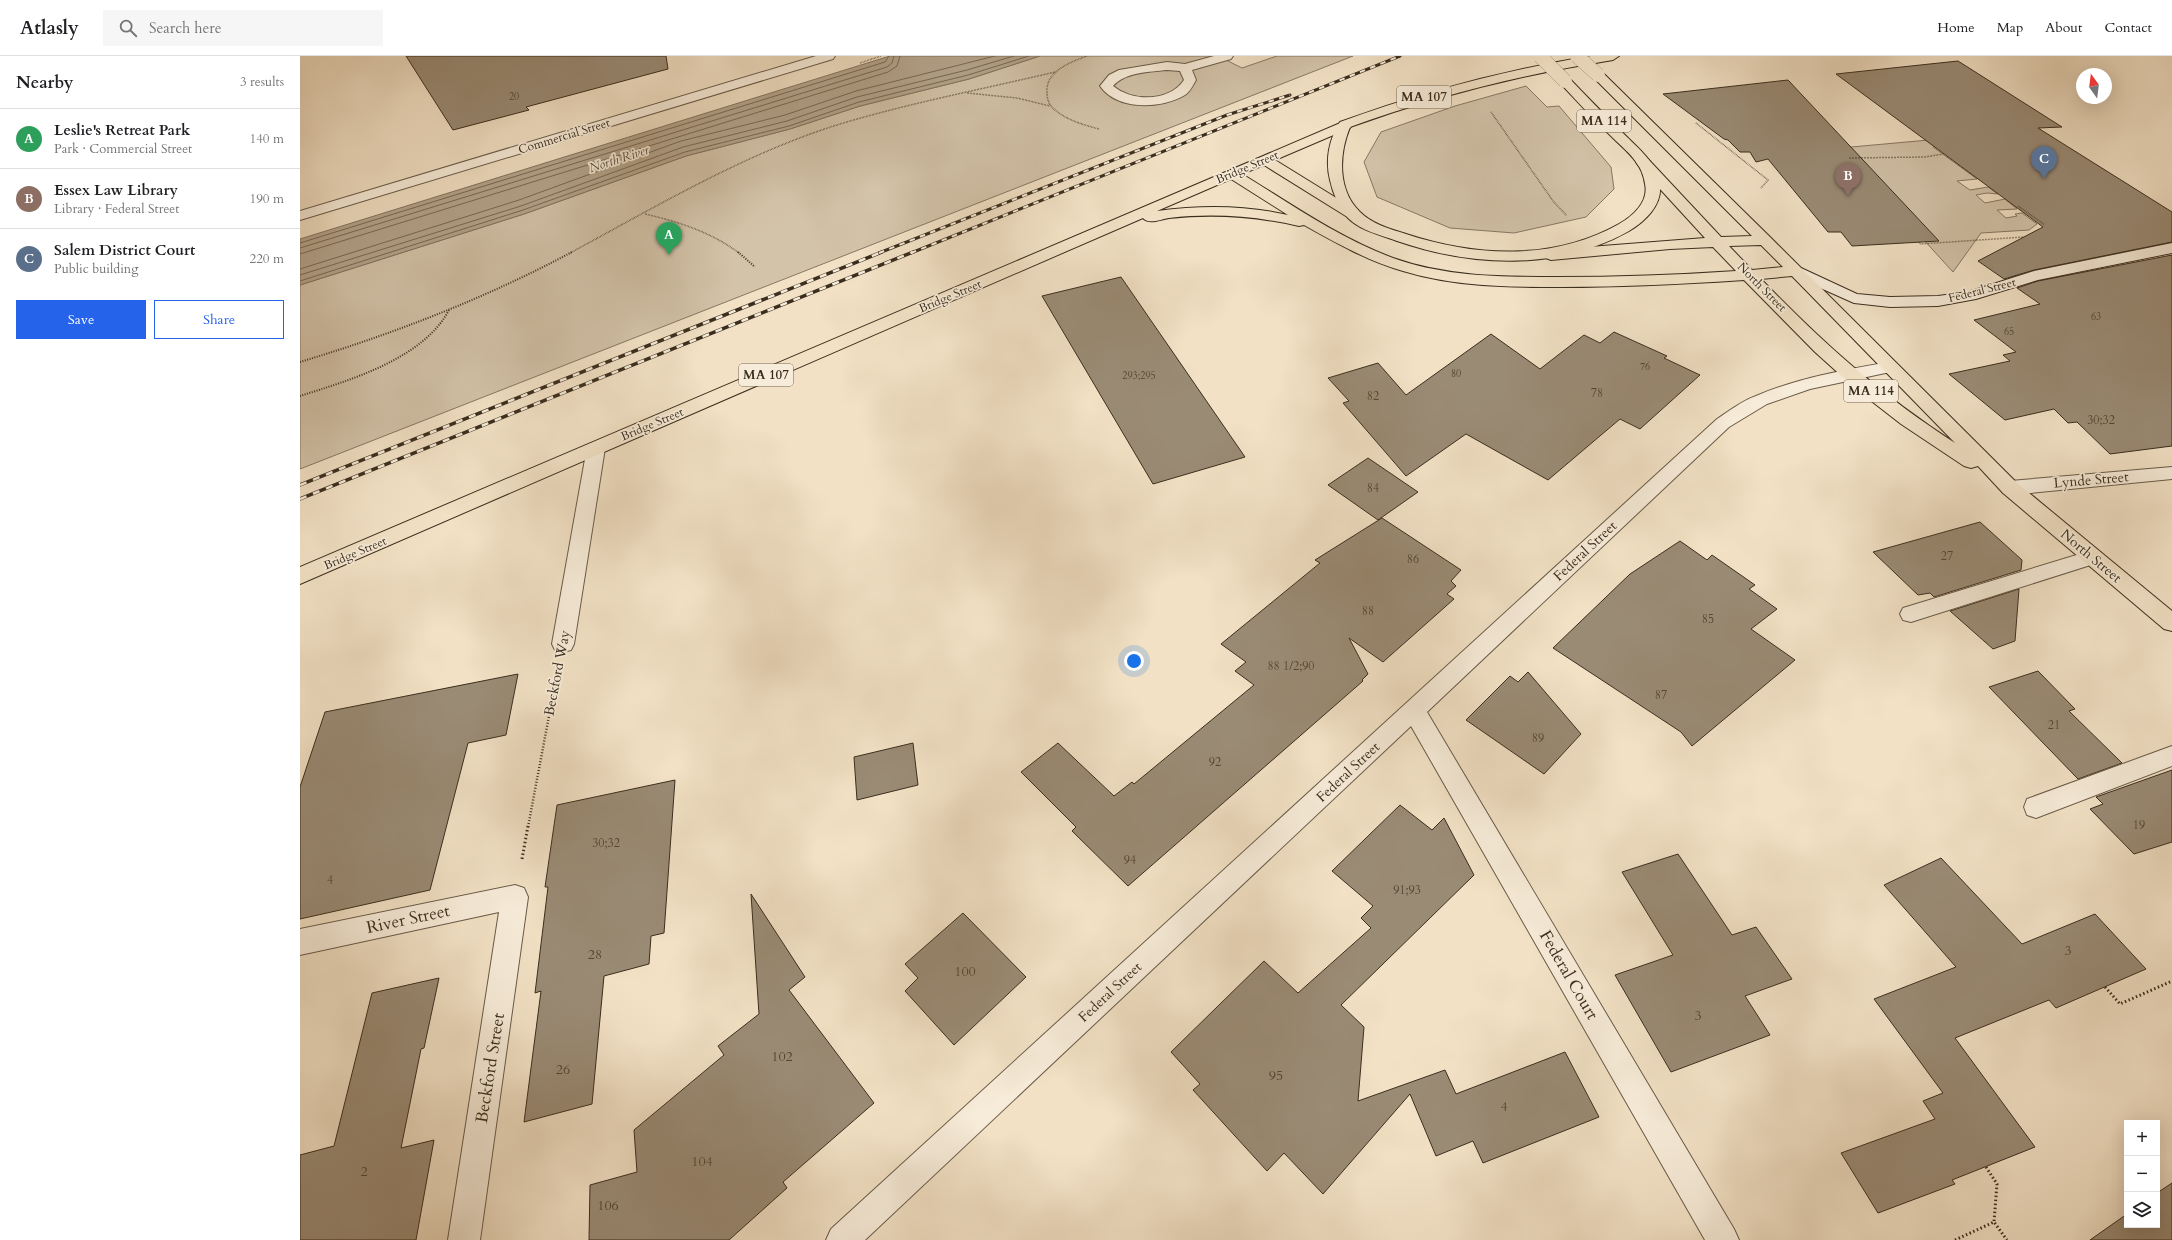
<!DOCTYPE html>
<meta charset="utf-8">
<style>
:root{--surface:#fff;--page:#f6f6f6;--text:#202124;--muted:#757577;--line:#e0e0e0;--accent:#2563eb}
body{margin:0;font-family:Cardo,serif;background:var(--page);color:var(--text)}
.controls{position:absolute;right:12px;bottom:12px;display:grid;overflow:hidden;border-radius:0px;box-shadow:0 4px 16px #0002}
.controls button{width:36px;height:36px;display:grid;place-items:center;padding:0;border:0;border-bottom:1px solid var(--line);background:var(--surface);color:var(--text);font:20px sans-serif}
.compass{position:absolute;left:1776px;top:12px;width:36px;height:36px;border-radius:50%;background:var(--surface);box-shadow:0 4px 16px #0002;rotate:346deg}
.you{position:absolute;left:834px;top:605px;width:14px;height:14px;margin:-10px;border:3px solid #fff;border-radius:50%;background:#1a73e8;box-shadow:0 0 0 6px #1a73e833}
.badge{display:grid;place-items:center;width:26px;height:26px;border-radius:50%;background:var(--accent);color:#fff;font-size:13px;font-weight:700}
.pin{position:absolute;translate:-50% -33px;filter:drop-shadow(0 1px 2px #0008)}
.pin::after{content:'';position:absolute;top:21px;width:14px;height:12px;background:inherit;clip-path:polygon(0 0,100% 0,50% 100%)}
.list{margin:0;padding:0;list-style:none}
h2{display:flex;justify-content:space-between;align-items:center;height:52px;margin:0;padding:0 16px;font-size:17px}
h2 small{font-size:13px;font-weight:400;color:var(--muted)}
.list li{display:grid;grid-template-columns:26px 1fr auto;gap:12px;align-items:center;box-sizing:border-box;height:60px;padding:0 16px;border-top:1px solid var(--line)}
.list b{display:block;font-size:15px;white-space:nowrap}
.list p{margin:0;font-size:13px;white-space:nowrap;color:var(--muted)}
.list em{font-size:13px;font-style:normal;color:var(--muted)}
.actions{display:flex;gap:8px;padding:12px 16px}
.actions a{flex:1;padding:9px 0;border:1px solid var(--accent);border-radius:0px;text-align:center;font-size:14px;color:var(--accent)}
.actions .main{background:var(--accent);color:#fff}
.icon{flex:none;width:22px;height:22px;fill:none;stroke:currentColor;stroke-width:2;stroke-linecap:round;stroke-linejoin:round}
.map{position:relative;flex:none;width:1872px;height:1184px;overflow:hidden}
header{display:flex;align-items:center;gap:24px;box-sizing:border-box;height:56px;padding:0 20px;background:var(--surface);border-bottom:1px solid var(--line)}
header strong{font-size:19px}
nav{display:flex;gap:22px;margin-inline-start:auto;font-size:14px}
.search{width:280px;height:36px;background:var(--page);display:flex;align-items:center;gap:10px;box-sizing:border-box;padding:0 14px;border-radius:0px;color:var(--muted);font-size:15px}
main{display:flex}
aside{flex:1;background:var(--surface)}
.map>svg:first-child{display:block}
.green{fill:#d3c3a9;stroke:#877864}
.water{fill:#b4a48c;stroke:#847560}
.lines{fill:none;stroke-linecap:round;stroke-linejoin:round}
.shore{stroke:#786955;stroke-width:1}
.building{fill:#9a8b75;stroke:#3b2e1e}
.lane-casing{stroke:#695b48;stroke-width:2}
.street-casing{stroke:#695b48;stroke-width:2}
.secondary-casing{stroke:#3b2e1e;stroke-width:2}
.primary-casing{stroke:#3b2e1e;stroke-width:2}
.highway-casing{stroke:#3b2e1e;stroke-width:2}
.path-far3{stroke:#3b2e1e;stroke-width:1.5;stroke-dasharray:0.5 1;stroke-linecap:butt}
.path-far2{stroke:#3b2e1e;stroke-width:2;stroke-dasharray:1 1.5;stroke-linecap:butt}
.path-far1{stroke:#3b2e1e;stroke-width:2.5;stroke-dasharray:1 2;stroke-linecap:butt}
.path{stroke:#3b2e1e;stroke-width:3;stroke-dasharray:1.5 2.5;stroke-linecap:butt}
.lane{fill:#f7ecd9;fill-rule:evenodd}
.street{fill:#f7ecd9;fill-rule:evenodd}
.secondary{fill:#f7ecd9;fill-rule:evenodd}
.primary{fill:#f2e1c5;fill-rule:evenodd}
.highway{fill:#f2e1c5;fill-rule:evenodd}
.rail-far1-casing{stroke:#3b2e1e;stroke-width:3}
.rail-casing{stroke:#3b2e1e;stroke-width:3.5}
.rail-far1{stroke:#f7ecd9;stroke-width:2;stroke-dasharray:5.5;stroke-linecap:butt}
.rail{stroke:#f7ecd9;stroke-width:2.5;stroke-dasharray:7;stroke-linecap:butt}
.primary-bridge-casing{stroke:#3b2e1e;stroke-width:14;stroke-linecap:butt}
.highway-bridge-casing{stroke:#3b2e1e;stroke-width:14;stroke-linecap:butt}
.primary-bridge{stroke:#f2e1c5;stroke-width:14}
.highway-bridge{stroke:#f2e1c5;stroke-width:14}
.labels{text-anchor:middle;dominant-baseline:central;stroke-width:3.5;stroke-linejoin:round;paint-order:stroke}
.far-number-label{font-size:10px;fill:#534534}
.far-street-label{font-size:12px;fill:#3b2e1e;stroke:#f7ecd9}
.number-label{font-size:12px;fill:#534534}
.shield{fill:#f7ecd9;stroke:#736756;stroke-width:1}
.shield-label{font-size:13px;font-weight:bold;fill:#3b2e1e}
.far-water-label{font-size:13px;font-style:italic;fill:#5f513f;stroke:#f7ecd9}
.street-label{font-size:14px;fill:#3b2e1e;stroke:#f7ecd9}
.near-number-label{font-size:14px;fill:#534534}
.near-street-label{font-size:17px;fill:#3b2e1e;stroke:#f7ecd9}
</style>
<header>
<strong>Atlasly</strong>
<div class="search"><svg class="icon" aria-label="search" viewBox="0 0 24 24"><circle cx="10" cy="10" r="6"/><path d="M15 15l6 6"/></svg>Search here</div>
<nav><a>Home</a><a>Map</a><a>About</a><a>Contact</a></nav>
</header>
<main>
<aside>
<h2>Nearby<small>3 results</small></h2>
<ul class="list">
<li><span class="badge" style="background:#2e9e5b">A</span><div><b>Leslie's Retreat Park</b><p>Park · Commercial Street</p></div><em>140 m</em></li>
<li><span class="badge" style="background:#8d6e63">B</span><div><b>Essex Law Library</b><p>Library · Federal Street</p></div><em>190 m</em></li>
<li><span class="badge" style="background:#5c6f8a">C</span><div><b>Salem District Court</b><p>Public building</p></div><em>220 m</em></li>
</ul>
<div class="actions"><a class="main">Save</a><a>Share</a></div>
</aside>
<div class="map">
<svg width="1872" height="1184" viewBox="0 0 1872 1184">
<rect width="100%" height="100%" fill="#f2e1c5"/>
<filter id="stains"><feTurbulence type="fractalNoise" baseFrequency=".005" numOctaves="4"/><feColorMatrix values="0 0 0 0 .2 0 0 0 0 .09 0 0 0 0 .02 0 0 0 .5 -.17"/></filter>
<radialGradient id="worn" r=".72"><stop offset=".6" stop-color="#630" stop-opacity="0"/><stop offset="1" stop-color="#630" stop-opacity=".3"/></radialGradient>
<!-- green -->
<g class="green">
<polygon points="740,0 918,0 942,12 977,0 1053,0 0,413 0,229 224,158 386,100 490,73 560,50 669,23"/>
<polygon points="1226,30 1247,51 1259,50 1311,111 1314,133 1286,161 1214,177 1150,172 1077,141 1064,106 1081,76 1155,50"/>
<polygon points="1629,84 1637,89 1633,91 1677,123 1657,125 1670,134 1688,131 1698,138 1687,137 1676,139 1685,147 1705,143 1717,153 1697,154 1706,162 1717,160 1715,158 1722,157 1737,168 1729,174 1681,177 1653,216 1540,92"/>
</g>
<!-- water -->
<polygon class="water" points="590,0 740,0 669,23 560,50 490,73 386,100 224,158 0,229 0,183"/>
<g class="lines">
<!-- shore -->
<g class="shore">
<polyline points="0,187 585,6 589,0"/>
<polyline points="0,192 587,11 592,7 594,0"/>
<polyline points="0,198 588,16 597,10 600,0"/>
<polyline points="0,213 219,144 381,85 485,59 556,35 695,0"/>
<polyline points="0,219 221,150 383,91 487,65 557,41 667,14 714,0"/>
<polyline points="0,225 223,154 385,96 489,70 559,46 668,19 729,0"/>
</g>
</g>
<!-- building -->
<g class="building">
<polygon points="106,0 366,0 368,13 226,51 229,54 153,74"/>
<polygon points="1658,5 1762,71 1738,72 1872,156 1872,186 1734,214 1704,223 1678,205 1743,171 1536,18"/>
<polygon points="1488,24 1639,185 1552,190 1541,176 1528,176 1468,103 1456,106 1450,96 1440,96 1428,84 1424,83 1363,38"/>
<polygon points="1872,199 1872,390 1810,398 1777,366 1768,367 1754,353 1705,364 1649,318 1710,305 1703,299 1716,296 1674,264 1740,248 1717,232 1738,225"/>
<polygon points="821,221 945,401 853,428 742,240"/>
<polygon points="1314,276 1367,300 1364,302 1400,319 1340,373 1320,363 1248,424 1166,378 1106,420 1043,347 1049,345 1028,322 1078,307 1106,339 1191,278 1240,313 1284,279 1300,287"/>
<polygon points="1068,402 1118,436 1078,464 1028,429"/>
<polygon points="1082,462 1161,514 1151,525 1156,530 1147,538 1154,543 1083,606 1049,582 1068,618 1062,624 1063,625 828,830 772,775 776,771 721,716 758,687 814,740 832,726 834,728 954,629 935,615 946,606 921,588 1020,507 1015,504"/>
<polygon points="1680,466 1722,504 1721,514 1634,541 1630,537 1618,539 1573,496"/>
<polygon points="1380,485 1407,504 1412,499 1455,529 1449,533 1477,553 1451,573 1495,604 1392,690 1381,676 1253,592 1330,518"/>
<polygon points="1719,533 1715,585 1693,593 1650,555"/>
<polygon points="1738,615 1775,653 1769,655 1822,707 1778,723 1689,631"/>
<polygon points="1228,616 1281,678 1244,718 1166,664 1210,620 1218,626"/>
<polygon points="218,618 206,679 168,687 130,834 0,863 0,731 25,656"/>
<polygon points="613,687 618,729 557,744 554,701"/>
<polygon points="1872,714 1872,786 1834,798 1790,753 1803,748 1796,741"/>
<polygon points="375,724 364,877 351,880 349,908 304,920 292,1048 224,1066 241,935 235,937 248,831 245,831 257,749"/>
<polygon points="1100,749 1132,774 1144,762 1174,819 1041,949 1064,971 1058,1045 1145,1014 1156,1038 1265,996 1299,1061 1183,1107 1173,1085 1136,1100 1110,1038 1023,1138 984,1097 967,1115 893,1034 900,1028 871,996 964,905 998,937 1071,872 1061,862 1073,850 1032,815"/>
<polygon points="1378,798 1432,879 1456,871 1492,923 1445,940 1470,979 1371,1016 1315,919 1373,899 1322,816"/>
<polygon points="1641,802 1722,888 1795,858 1846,913 1756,952 1749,944 1655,982 1735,1091 1652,1124 1655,1128 1578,1157 1541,1097 1635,1063 1623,1045 1643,1037 1574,943 1656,911 1584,829"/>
<polygon points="451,838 505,921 489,934 574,1047 483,1126 487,1132 429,1184 289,1184 290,1129 337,1116 334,1074 424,999 418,990 459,958"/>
<polygon points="663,857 726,921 654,989 605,935 618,922 605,908"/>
<polygon points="139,922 124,992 121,993 101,1092 134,1084 116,1184 0,1184 0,1099 34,1090 72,937"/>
<polygon points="1872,1127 1872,1184 1790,1184 1827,1158 1827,1169 1857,1169 1857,1137"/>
</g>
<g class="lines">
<!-- lane casing -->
<g class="lane-casing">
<g id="lane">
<polygon points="296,386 303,388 305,392 274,588 271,594 263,596 255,594 252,588 287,392 289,388"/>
<polygon points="1793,494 1800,496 1803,501 1800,506 1611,566 1603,564 1600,558 1603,552"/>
<polygon points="1872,690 1872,710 1736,762 1727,759 1724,751 1727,743"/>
</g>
</g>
<!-- street casing -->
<g class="street-casing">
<g id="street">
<polygon points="516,0 535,0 533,3 0,164 0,155"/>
<path d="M 914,0 L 933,0 L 931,3 L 892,14 L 896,24 C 893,29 890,36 885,39 C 862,53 817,55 800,30 L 809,19 L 819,14 L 867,6 L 885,8 ZM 867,14 L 880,15 L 884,24 C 869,46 833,46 813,30 C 825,16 850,16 867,14 Z"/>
<path d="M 1589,306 L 1595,307 L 1598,311 L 1595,315 L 1510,333 L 1467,348 L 1429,371 L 1127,656 L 1434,1173 L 1439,1184 L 1405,1184 L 1111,670 L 565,1184 L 526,1184 L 531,1173 L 1417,363 C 1429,355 1442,345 1456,340 C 1498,322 1544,314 1589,306 Z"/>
<polygon points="1872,411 1872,423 1710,439 1703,437 1700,432 1703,427 1710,425"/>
<polygon points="215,829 224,832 228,841 180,1184 148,1184 199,856 0,899 0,873"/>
</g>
</g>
<!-- secondary casing -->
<g class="secondary-casing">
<polygon id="secondary" points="1872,187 1872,197 1738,224 1676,243 1638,250 1590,251 1554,247 1489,218 1487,215 1489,212 1501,212 1557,238 1590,241 1638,240 1668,236 1734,215"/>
</g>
<!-- primary casing -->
<g class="primary-casing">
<path id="primary" d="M 1298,15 L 1302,16 L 1470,181 L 1717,427 L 1872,555 L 1872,575 L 1864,573 L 1703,437 L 1678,410 L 1671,412 L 1664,410 L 1601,368 L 1556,333 L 1515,296 L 1444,224 C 1384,228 1323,231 1262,231 C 1209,231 1155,231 1103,215 C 1068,205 1036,187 1004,169 L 999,170 C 956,160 913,157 869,162 C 862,163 848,169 843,162 L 0,528 L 0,511 L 1045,65 L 1052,69 L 1050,72 L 975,104 L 1059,156 L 1061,159 L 1059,162 L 1049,162 L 964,109 L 942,118 C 991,148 1039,182 1093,202 C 1146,221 1202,221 1257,221 C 1317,221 1376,219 1436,215 L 1413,191 L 1370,193 L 1251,204 L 1246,202 L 1243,199 L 1246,196 L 1251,194 L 1405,182 L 1338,109 L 1336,106 L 1338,103 L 1348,103 L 1421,181 L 1452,180 L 1294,22 L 1292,19 ZM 931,123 L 988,159 C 945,149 901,149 857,155 ZM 1461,189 L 1483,211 L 1452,214 L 1429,190 ZM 1492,220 L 1655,387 C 1580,339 1522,286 1461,223 Z"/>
</g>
<!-- highway casing -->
<g class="highway-casing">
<path id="highway" d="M 1291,0 L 1319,0 L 1313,4 C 1223,18 1136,40 1050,71 C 1039,98 1037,134 1060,156 C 1072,168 1090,173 1106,178 C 1176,201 1253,205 1319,168 C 1333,160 1349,146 1345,128 C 1344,121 1341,112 1336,106 C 1330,97 1321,90 1313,82 C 1295,65 1278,46 1261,28 L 1259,25 L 1265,21 L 1269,22 C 1286,40 1303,57 1320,74 C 1336,91 1357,105 1360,130 C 1362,150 1344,166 1329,175 C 1258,215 1173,211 1097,185 C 1081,179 1061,175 1048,162 C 1039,151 1033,138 1030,124 C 1025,104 1029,83 1040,66 C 1122,36 1205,14 1291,0 Z"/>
</g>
<!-- path-far3 -->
<g class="path-far3">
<path d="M 787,0 C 771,6 745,15 747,37 C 747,43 749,49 754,53 C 766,64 784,69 799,73"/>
<polyline points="560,7 581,0"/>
<polyline points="667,37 717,42 750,50"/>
<polyline points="1191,56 1253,145 1267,160"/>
<polyline points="1396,67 1468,124 1461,132"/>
<polyline points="1549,102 1625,101 1643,98"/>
<polyline points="1718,150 1745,169"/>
<path d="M 345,158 C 379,166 411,176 439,197"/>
<polyline points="1619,186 1620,188 1724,181"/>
<path d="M 270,197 C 357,150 446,97 540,68 C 610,47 683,33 755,16"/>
</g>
<!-- path-far2 -->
<g class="path-far2">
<polyline points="438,196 455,211"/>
<path d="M 0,306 C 93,278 186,242 272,196"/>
<path d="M 0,340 C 50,324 123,303 149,254"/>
</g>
<!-- path-far1 -->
<polyline class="path-far1" points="228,771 256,623"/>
<!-- path -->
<g class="path">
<polyline points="222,803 228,770"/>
<polyline points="1805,931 1820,948 1872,925"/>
<polyline points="1686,1111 1697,1128 1694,1166"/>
<polyline points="1655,1184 1694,1166 1707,1184"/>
</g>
<!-- lane -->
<use href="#lane" class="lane"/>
<!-- street -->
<use href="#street" class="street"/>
<!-- secondary -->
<use href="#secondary" class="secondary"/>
<!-- primary -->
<use href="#primary" class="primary"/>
<!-- highway -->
<use href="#highway" class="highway"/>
<!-- rail-far1 casing -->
<g class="rail-far1-casing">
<g id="rail-far1">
<polyline points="579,197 927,59 990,39"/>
<polyline points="611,197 1100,0"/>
</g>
</g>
<!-- rail casing -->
<g class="rail-casing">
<g id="rail">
<polyline points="0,429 582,196"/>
<polyline points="0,443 613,196"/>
</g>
</g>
<!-- rail-far1 -->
<use href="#rail-far1" class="rail-far1"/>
<!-- rail -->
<use href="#rail" class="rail"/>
<!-- primary-bridge casing -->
<g class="primary-bridge-casing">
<polyline id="primary-bridge" points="1277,0 1298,19"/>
</g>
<!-- highway-bridge casing -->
<g class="highway-bridge-casing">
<polyline id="highway-bridge" points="1240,0 1265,25"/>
</g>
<!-- primary-bridge -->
<use href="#primary-bridge" class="primary-bridge"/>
<!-- highway-bridge -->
<use href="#highway-bridge" class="highway-bridge"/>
</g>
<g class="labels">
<!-- far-number labels -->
<g class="far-number-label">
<text x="214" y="41">20</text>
<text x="1796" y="261">63</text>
<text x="1709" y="276">65</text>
<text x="1345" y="311">76</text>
<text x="1156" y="318">80</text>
<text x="839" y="320">293;295</text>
</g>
<!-- far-street labels -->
<g class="far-street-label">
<text transform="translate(264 80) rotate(-17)">Commercial Street</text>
<text transform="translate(947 111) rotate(-23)">Bridge Street</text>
<text transform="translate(1462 231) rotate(45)">North Street</text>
<text transform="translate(1682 234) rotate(-14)">Federal Street</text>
<text transform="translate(650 240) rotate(-23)">Bridge Street</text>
<text transform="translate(352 368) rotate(-23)">Bridge Street</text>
<text transform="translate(55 497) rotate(-23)">Bridge Street</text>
</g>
<!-- number labels -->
<g class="number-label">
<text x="1297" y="337">78</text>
<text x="1073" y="340">82</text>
<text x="1801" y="364">30;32</text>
<text x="1073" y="432">84</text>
<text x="1647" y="500">27</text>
<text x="1113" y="503">86</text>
<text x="1068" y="555">88</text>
<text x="1408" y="563">85</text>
<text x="991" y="610">88 1/2;90</text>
<text x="1361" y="639">87</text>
<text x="1754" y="669">21</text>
<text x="1238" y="682">89</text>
<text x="915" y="706">92</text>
<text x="1839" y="769">19</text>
<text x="306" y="787">30;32</text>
<text x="830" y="804">94</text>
<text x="30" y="824">4</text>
<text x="1107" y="834">91;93</text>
</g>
<!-- shield labels -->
<g class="shield">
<rect x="1097" y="30" width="54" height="22" rx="3"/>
<rect x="1277" y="54" width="54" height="22" rx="3"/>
<rect x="439" y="308" width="54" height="22" rx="3"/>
<rect x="1544" y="324" width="54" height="22" rx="3"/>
</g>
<g class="shield-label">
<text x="1124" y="41">MA 107</text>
<text x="1304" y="65">MA 114</text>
<text x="466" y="319">MA 107</text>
<text x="1571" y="335">MA 114</text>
</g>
<!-- far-water labels -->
<g class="far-water-label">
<text transform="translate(319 103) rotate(-18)">North River</text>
</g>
<!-- street labels -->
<g class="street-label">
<text transform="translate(1791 424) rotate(-5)">Lynde Street</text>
<text transform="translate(1285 495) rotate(-43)">Federal Street</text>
<text transform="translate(1791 500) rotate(40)">North Street</text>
<text transform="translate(257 617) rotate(-79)">Beckford Way</text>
<text transform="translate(1048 716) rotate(-43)">Federal Street</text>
<text transform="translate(810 936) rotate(-43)">Federal Street</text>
</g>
<!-- near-number labels -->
<g class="near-number-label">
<text x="1768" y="894">3</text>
<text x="295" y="898">28</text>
<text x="665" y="915">100</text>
<text x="1398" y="959">3</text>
<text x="482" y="1000">102</text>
<text x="263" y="1013">26</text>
<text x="976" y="1019">95</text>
<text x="1204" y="1050">4</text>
<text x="402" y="1105">104</text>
<text x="64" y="1115">2</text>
<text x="308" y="1149">106</text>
</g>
<!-- near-street labels -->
<g class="near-street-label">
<text transform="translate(108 863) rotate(-12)">River Street</text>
<text transform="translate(1269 919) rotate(60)">Federal Court</text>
<text transform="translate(190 1012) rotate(-81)">Beckford Street</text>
</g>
</g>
<rect width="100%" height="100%" filter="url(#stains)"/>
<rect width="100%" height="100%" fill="url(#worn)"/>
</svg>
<div class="controls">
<button>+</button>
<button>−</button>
<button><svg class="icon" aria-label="layers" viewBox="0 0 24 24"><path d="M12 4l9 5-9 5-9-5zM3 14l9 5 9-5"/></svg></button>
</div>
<svg class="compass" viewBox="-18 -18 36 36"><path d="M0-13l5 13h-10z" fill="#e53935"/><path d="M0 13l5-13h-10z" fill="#757577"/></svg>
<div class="you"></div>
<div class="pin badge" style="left:369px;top:199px;background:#2e9e5b">A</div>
<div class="pin badge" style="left:1548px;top:140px;background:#8d6e63">B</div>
<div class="pin badge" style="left:1744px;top:123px;background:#5c6f8a">C</div>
</div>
</main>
